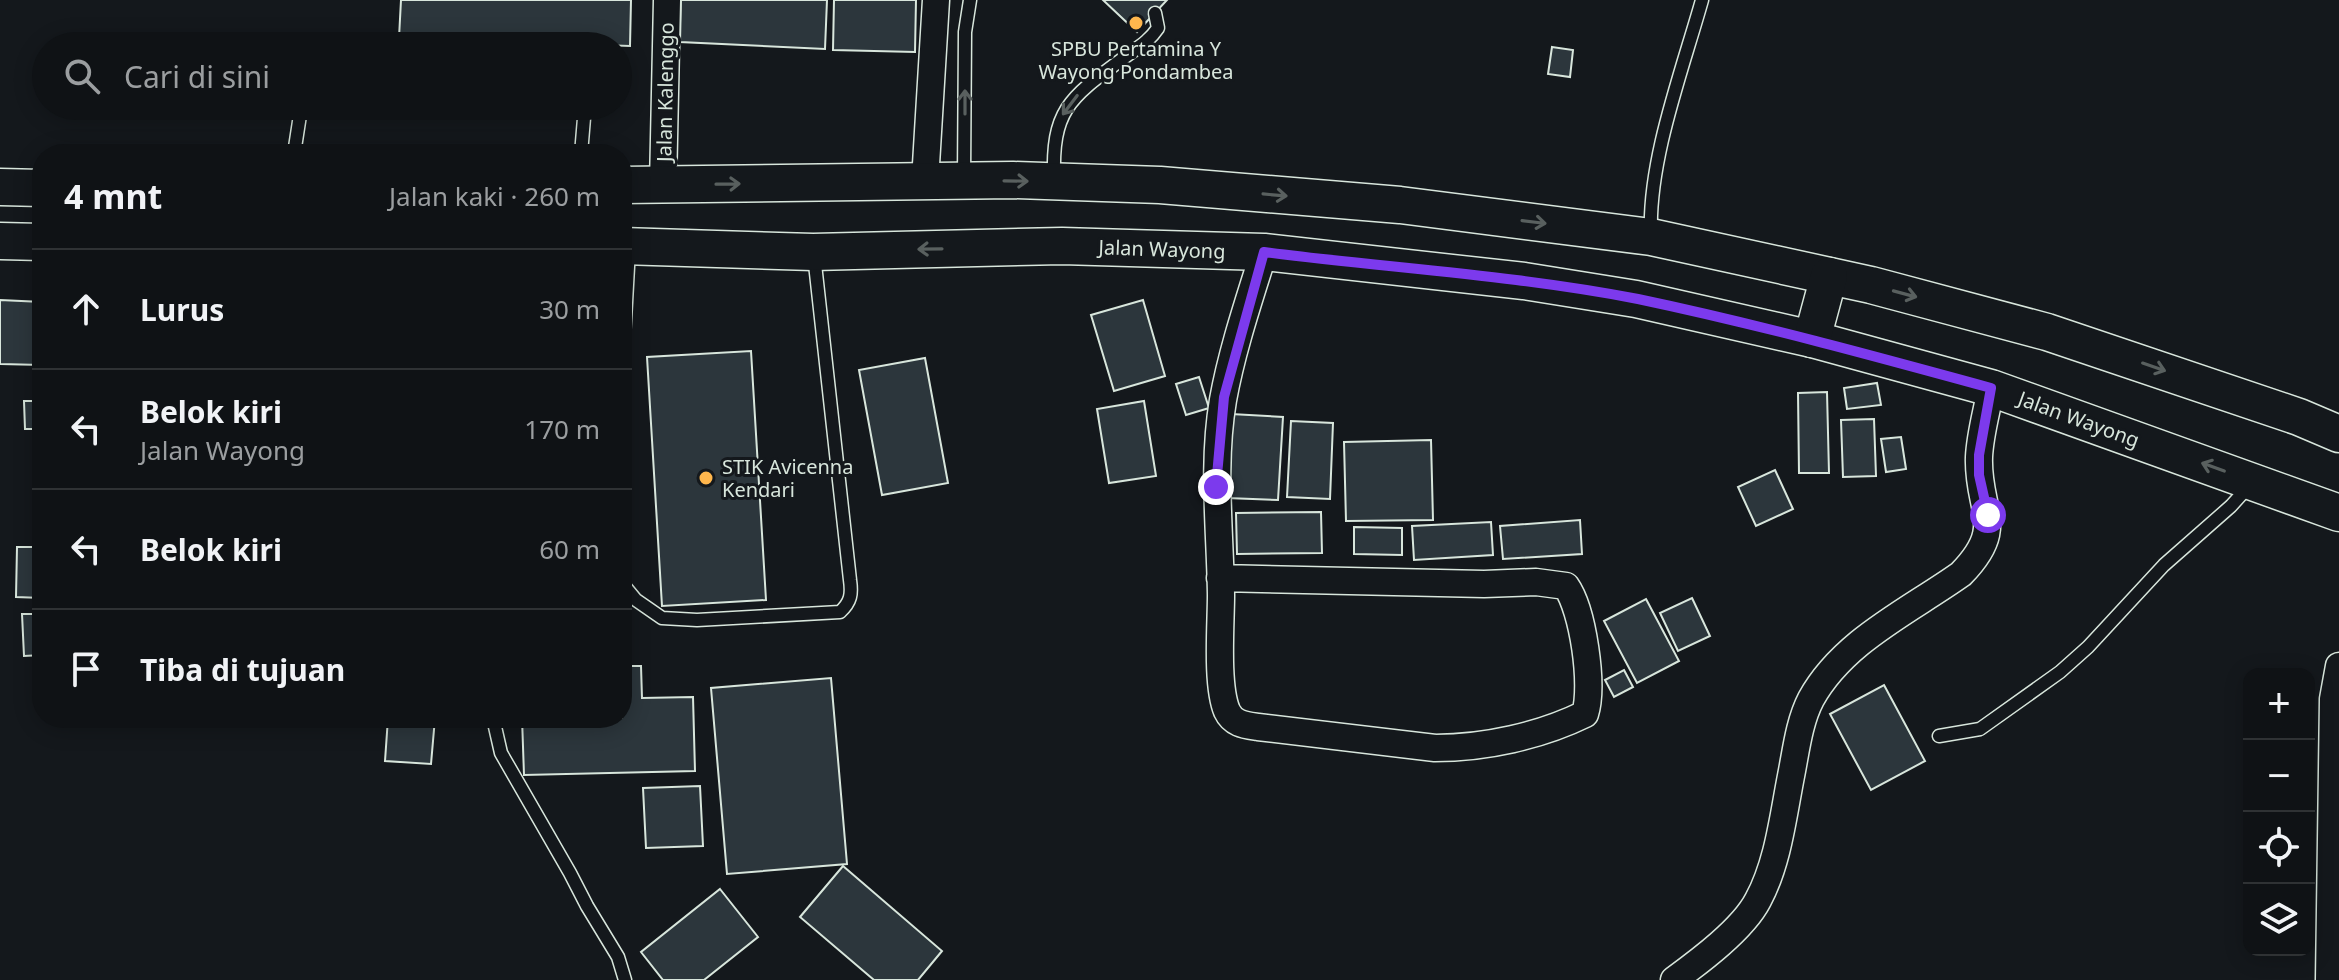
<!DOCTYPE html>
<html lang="id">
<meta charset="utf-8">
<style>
:root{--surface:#0f1215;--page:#181b1e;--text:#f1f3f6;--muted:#9b9ea0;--line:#2f3234}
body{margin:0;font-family:"Noto Sans",sans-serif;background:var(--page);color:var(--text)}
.controls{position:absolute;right:24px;bottom:24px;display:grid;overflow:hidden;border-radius:16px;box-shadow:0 4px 20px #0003}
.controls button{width:72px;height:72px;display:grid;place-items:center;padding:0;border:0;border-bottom:2px solid var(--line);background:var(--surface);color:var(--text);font:40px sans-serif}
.stop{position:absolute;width:24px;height:24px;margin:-18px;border:6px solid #7c3aed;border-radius:50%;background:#fff}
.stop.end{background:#7c3aed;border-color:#fff;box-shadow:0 2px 8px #0008}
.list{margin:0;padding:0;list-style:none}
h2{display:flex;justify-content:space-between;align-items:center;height:104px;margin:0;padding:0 32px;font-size:34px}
h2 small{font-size:26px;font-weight:400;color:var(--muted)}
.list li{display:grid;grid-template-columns:52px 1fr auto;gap:24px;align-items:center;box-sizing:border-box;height:120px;padding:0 32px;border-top:2px solid var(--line)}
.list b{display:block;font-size:30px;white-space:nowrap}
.list p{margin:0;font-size:26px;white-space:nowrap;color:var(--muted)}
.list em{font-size:26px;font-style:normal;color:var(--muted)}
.icon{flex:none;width:44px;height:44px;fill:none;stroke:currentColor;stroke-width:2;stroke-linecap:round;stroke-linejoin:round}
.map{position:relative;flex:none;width:2339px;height:980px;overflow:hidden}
.search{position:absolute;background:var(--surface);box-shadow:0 4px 20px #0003;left:32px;top:32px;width:600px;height:88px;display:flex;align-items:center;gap:20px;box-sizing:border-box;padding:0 28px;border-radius:44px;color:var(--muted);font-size:30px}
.panel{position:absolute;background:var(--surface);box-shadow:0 4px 20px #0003;left:32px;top:144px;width:600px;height:584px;border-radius:32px}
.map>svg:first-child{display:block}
.building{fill:#2c363c;stroke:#d8e6dc;stroke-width:2}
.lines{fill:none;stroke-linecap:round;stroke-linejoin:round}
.lane-casing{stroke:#d8e6dc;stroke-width:15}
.street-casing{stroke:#d8e6dc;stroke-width:29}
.secondary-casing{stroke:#d8e6dc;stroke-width:39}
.lane{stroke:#14181c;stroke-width:12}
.street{stroke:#14181c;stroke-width:26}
.secondary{stroke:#14181c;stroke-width:36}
.oneway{stroke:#59605f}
.route{stroke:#7c3aed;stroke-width:10}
.poi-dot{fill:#ffb74d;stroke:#14181c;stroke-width:3}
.labels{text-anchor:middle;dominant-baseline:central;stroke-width:6;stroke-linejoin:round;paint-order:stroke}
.poi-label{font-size:20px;fill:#d8e6dc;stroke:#14181c}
.street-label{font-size:20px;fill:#d8e6dc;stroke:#14181c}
</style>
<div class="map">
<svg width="2339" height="980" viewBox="0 0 2339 980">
<rect width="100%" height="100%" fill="#14181c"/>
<!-- building -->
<g class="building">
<polygon points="401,0 631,0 630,46 399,38"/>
<polygon points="681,0 827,0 825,49 680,42"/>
<polygon points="834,0 916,0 915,52 833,50"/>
<polygon points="1103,0 1167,0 1137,32"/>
<polygon points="1552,47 1573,50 1570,77 1548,74"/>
<polygon points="0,300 42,302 42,365 0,364"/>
<polygon points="1143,300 1165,376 1114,391 1091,315"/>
<polygon points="751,351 766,600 662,606 647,357"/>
<polygon points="925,358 948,483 882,495 859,370"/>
<polygon points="1199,377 1209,408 1186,415 1176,384"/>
<polygon points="1877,383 1881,405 1847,409 1844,388"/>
<polygon points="1827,392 1829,473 1799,473 1798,393"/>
<polygon points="24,401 42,401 42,429 25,429"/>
<polygon points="1144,401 1156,476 1109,483 1097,409"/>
<polygon points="1231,414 1283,417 1278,500 1227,498"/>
<polygon points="1874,419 1876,476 1843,477 1841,420"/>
<polygon points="1291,421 1333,423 1330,499 1287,497"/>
<polygon points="1901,437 1906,469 1886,472 1881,439"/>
<polygon points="1431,440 1433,520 1346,521 1344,442"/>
<polygon points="1775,470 1793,509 1756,526 1738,487"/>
<polygon points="1321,512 1322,553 1237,554 1236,513"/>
<polygon points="1580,520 1582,554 1503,559 1500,526"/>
<polygon points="1491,522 1493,555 1414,560 1412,526"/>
<polygon points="1354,527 1402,528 1402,555 1354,554"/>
<polygon points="17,547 42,547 42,598 16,597"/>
<polygon points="1692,598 1710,636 1678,651 1660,613"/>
<polygon points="1646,599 1679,661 1637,683 1604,621"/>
<polygon points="22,614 42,614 42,655 24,656"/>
<polygon points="622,666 641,666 642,698 693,697 695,771 524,775 522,718 622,718"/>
<polygon points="1624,670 1633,687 1614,697 1605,680"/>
<polygon points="831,678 847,864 727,874 711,688"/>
<polygon points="1884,685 1925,761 1871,790 1830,714"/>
<polygon points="388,718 435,718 431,764 385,761"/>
<polygon points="700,786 703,846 646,848 643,788"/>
<polygon points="843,866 942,951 918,980 874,980 800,917"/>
<polygon points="720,889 758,937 704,980 663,980 641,952"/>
</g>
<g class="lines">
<!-- lane casing -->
<g class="lane-casing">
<g id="lane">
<polyline points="294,154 300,115 307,106"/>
<polyline points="581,154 585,106"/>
<polyline points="964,177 965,32 970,0"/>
<path d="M 1054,179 C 1052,111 1068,99 1121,60 C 1135,49 1148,43 1158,28 L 1155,13"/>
<path d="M 1651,234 C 1648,161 1682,71 1702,0"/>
<polyline points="622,374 629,249"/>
<path d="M 622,583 L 636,600 L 662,618 L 697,620 L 840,612 C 851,602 852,594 850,580 L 814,255"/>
<polyline points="493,718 501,753 570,873 587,906 618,957 625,980"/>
<polyline points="1939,736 1980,729 2060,672 2088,647 2164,565 2231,506 2249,486"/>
</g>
</g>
<!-- street casing -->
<g class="street-casing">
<g id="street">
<polyline points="925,181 936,0"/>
<polyline points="663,185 667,0"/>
<path d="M 1220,578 L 1484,584 L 1536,582 L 1566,586 C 1583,610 1594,685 1585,714 C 1540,736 1485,748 1435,748 L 1258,727 C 1245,725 1233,724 1227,711 C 1216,685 1221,624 1221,595 C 1220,529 1212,465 1223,400 C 1232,350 1249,300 1264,252"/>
<path d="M 1674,980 C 1700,961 1743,929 1758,900 C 1778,863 1783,817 1791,776 C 1796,751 1799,722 1811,699 C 1843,641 1909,611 1961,574 C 2008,526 1977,511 1979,457 C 1980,434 1987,411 1991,388"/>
<polyline points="2329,980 2333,699 2339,666"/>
</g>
</g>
<!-- secondary casing -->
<g class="secondary-casing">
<g id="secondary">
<polyline points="622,185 1013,180 1160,185 1400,205 1651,237 1871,285 2047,332 2299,417 2339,434"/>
<polyline points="0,187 42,188"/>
<polyline points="0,241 42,242"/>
<polyline points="622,246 813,252 1062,246 1264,252 1524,281 1636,299 1812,339 1991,388 2339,513"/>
<polyline points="1812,339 1829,276"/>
</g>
</g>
<!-- lane -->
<use href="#lane" class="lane"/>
<!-- street -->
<use href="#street" class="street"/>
<!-- secondary -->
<use href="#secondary" class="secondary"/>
</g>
<!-- one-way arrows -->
<defs><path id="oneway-shaft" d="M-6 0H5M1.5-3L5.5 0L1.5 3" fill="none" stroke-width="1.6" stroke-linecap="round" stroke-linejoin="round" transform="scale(2)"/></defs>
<g class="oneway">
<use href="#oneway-shaft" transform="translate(965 102) rotate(-90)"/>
<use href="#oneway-shaft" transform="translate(1070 105) rotate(127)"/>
<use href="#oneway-shaft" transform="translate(1016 181) rotate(1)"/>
<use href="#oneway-shaft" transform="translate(728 184) rotate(-1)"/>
<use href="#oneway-shaft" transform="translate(1275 195) rotate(5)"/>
<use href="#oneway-shaft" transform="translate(1534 222) rotate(7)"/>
<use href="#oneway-shaft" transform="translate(930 249) rotate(179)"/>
<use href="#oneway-shaft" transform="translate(1905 294) rotate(15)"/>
<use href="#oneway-shaft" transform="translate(2154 367) rotate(19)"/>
<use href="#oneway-shaft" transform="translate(2213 467) rotate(-160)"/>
</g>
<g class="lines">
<!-- route -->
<path class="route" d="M 1216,487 L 1224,397 L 1264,252 C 1388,268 1514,275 1638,299 C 1757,324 1874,356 1991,388 L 1979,455 L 1979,475 L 1988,515"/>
</g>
<!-- markers -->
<g class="poi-dot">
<circle cx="1136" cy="23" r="8"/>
<circle cx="706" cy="478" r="8"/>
</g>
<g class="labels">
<!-- poi labels -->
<g class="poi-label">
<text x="1136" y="48">SPBU Pertamina Y<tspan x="1136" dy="23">Wayong Pondambea</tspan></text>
<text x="722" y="466" text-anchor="start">STIK Avicenna<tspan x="722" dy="23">Kendari</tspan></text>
</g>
<!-- street labels -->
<g class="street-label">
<text transform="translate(665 92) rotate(-89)">Jalan Kalenggo</text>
<text transform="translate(1162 249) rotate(2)">Jalan Wayong</text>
<text transform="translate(2079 419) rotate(20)">Jalan Wayong</text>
</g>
</g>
</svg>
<div class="controls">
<button>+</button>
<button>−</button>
<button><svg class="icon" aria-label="locate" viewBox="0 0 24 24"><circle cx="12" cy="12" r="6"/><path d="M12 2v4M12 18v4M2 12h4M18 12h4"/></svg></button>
<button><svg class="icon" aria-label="layers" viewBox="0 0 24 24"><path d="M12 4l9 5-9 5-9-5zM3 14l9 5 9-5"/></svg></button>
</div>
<div class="stop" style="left:1988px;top:515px"></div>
<div class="stop end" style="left:1216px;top:487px"></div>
<div class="search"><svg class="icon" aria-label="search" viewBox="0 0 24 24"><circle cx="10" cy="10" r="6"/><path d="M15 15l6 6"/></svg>Cari di sini</div>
<section class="panel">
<h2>4 mnt<small>Jalan kaki · 260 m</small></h2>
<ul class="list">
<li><svg class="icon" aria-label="ahead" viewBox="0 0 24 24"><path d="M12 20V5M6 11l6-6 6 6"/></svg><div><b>Lurus</b></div><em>30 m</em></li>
<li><svg class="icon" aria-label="left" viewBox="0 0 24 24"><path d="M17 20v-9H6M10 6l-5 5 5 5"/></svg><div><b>Belok kiri</b><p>Jalan Wayong</p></div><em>170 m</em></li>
<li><svg class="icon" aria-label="left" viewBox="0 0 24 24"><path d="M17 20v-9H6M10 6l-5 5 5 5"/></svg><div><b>Belok kiri</b></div><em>60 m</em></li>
<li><svg class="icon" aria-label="arrive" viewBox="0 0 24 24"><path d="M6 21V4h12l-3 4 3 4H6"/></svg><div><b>Tiba di tujuan</b></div></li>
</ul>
</section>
</div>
